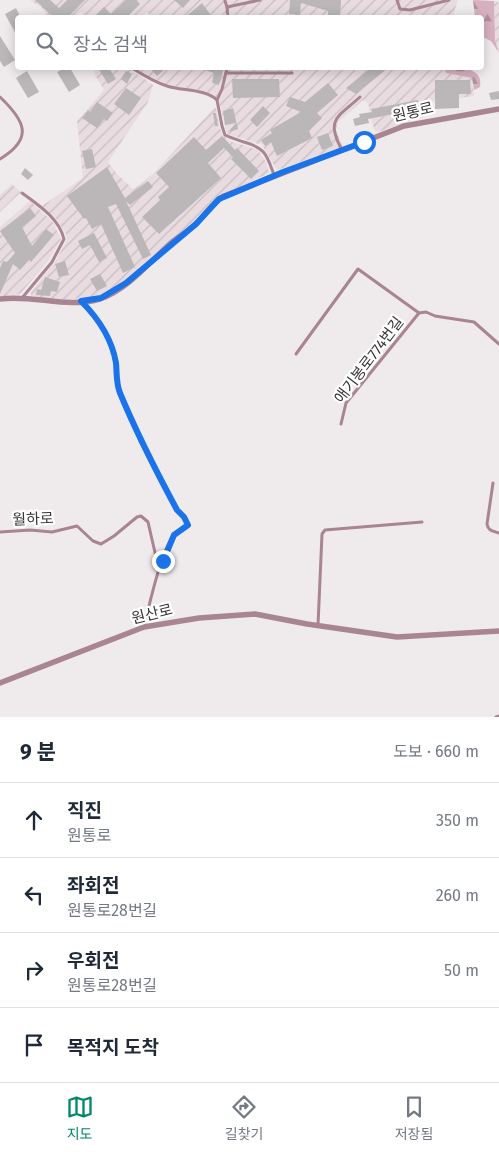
<!DOCTYPE html>
<html lang="ko">
<meta charset="utf-8">
<style>
:root{--surface:#fff;--page:#f6f6f7;--text:#1f2937;--muted:#747a83;--line:#e0e1e3;--accent:#01876c}
body{margin:0;font-family:"Fira Sans","Noto Sans KR",sans-serif;background:var(--page);color:var(--text)}
.stop{position:absolute;width:15px;height:15px;margin:-11px;border:4px solid #1a73e8;border-radius:50%;background:#fff}
.stop.end{background:#1a73e8;border-color:#fff;box-shadow:0 1px 5px #0008}
.list{margin:0;padding:0;list-style:none}
h2{display:flex;justify-content:space-between;align-items:center;height:65px;margin:0;padding:0 20px;font-size:21px}
h2 small{font-size:16px;font-weight:400;color:var(--muted)}
.list li{display:grid;grid-template-columns:32px 1fr auto;gap:15px;align-items:center;box-sizing:border-box;height:75px;padding:0 20px;border-top:1px solid var(--line)}
.list b{display:block;font-size:19px;white-space:nowrap}
.list p{margin:0;font-size:16px;white-space:nowrap;color:var(--muted)}
.list em{font-size:16px;font-style:normal;color:var(--muted)}
.icon{flex:none;width:28px;height:28px;fill:none;stroke:currentColor;stroke-width:2;stroke-linecap:round;stroke-linejoin:round}
.map{position:relative;flex:none;width:499px;height:717px;overflow:hidden}
.search{position:absolute;background:var(--surface);box-shadow:0 2px 12px #0003;left:15px;right:15px;top:15px;height:55px;display:flex;align-items:center;gap:12px;box-sizing:border-box;padding:0 18px;border-radius:5px;color:var(--muted);font-size:19px}
.sheet{height:365px;background:var(--surface)}
nav{display:flex;justify-content:space-around;align-items:center;box-sizing:border-box;height:70px;border-top:1px solid var(--line);background:var(--surface);font-size:14px;color:var(--muted)}
nav a{display:grid;justify-items:center;gap:2px}
nav .on{color:var(--accent)}
.map>svg:first-child{display:block}
.industrial{fill:url(#industrial-furrows)}
.forest{fill:url(#forest-firs)}
.building{fill:#bbb7b8}
.lines{fill:none;stroke-linecap:round;stroke-linejoin:round}
.service{stroke:#a98493;stroke-width:3}
.minor{stroke:#a98493;stroke-width:5.5}
.route{stroke:#1a73e8;stroke-width:6}
.labels{text-anchor:middle;dominant-baseline:central;stroke-width:4.5;stroke-linejoin:round;paint-order:stroke}
.street-label{font-size:15px;fill:#373536;stroke:#fff}
</style>
<div class="map">
<svg width="499" height="717" viewBox="0 0 499 717">
<defs>
<pattern id="industrial-furrows" width="10" height="10" patternUnits="userSpaceOnUse" patternTransform="scale(1.25)"><rect width="10" height="10" fill="#e9dce1"/><path d="M-1 1l2-2M0 10L10 0M9 11l2-2" fill="none" stroke="#c8bdc2"/></pattern>
<pattern id="forest-firs" width="22" height="20" patternUnits="userSpaceOnUse" patternTransform="scale(1.25)"><rect width="22" height="20" fill="#d7b0c0"/><path d="M5 1l3.5 6h-7zM16 11l3.5 6h-7z" fill="#af909d"/></pattern>
</defs>
<rect width="100%" height="100%" fill="#efeaec"/>
<!-- industrial -->
<g class="industrial">
<polygon points="30,0 458,0 452,18 156,18 147,13 137,17 87,18 81,12 74,17 48,18 42,8"/>
<polygon points="494,1 499,3 499,51 495,40"/>
<polygon points="93,68 128,68 153,85 148,102 108,162 117,174 133,189 140,185 155,172 214,108 216,108 220,129 224,136 230,141 258,150 266,162 269,173 212,201 190,226 127,280 108,292 95,297 71,299 50,299 31,296 31,292 56,260 67,240 66,234 56,219 42,206 83,178 77,121 104,90 95,75"/>
<polygon points="135,68 444,68 446,73 472,78 474,96 421,103 423,117 378,132 375,131 372,123 368,103 363,100 338,122 336,130 343,147 277,170 262,145 227,134 219,101 214,94 168,85 150,77"/>
<polygon points="12,184 21,192 0,212 0,195"/>
<polygon points="30,201 53,222 61,239 49,260 20,294 0,297 0,227"/>
</g>
<!-- forest -->
<g class="forest">
<polygon points="473,0 494,1 495,40 499,53 491,41 485,38 482,39 482,18 475,17"/>
<path d="M 443,68 C 457,66 484,67 480,87 L 474,90 L 472,78 L 446,73 Z"/>
</g>
<!-- building -->
<g class="building">
<polygon points="35,0 50,0 59,8 67,0 85,0 67,18 48,18 51,15"/>
<polygon points="126,0 136,0 140,4 126,18 93,18 104,7 111,14"/>
<polygon points="174,0 190,0 183,8"/>
<polygon points="290,0 341,0 340,18 328,18 328,11 301,3 300,15 289,14"/>
<polygon points="202,3 213,18 184,18 189,14"/>
<polygon points="16,8 21,18 18,18 18,38 5,14"/>
<polygon points="0,36 15,60 4,67 0,61"/>
<polygon points="65,68 70,68 80,85 69,92 57,72"/>
<polygon points="98,68 109,68 116,79 108,84"/>
<polygon points="150,68 166,68 157,76"/>
<polygon points="201,68 224,68 219,85 212,83 214,73 201,69"/>
<polygon points="371,68 388,68 356,94 346,88"/>
<polygon points="27,71 39,92 28,98 16,78"/>
<polygon points="126,71 132,74 127,84 121,79"/>
<polygon points="232,79 279,79 280,97 233,98"/>
<polygon points="435,80 470,80 471,94 459,94 459,108 435,109"/>
<polygon points="328,83 338,95 317,113 322,118 309,131 312,138 277,156 271,142 265,146 261,140 272,133 270,130 301,112 286,106 290,97 305,102"/>
<polygon points="126,88 141,98 129,115 114,104"/>
<polygon points="499,91 499,99 491,100 489,93"/>
<polygon points="418,100 420,109 368,119 369,123 355,126 353,119 360,117 359,114 372,112 371,109"/>
<polygon points="97,102 113,113 107,121 104,119 97,128 82,118 88,110 90,112"/>
<polygon points="263,106 270,113 257,127 250,120"/>
<polygon points="233,108 238,129 228,132 236,123 225,125 223,111"/>
<polygon points="213,113 216,113 218,126 215,126"/>
<polygon points="328,133 333,146 322,150 317,137"/>
<polygon points="222,136 235,150 237,148 259,171 251,179 231,159 233,157 224,148 208,163 221,178 159,234 142,217 160,200 158,197 169,187 156,173 194,137 206,150"/>
<polygon points="92,149 96,167 86,169 82,151"/>
<polygon points="107,167 125,198 148,181 153,187 130,205 126,201 151,255 143,259 116,204 108,207 135,267 123,273 101,224 92,229 86,218 84,219 67,196"/>
<polygon points="25,168 33,175 28,180 21,174"/>
<polygon points="30,208 36,216 22,227 32,246 46,229 54,235 31,262 29,260 20,270 13,264 0,294 0,268 3,261 7,262 15,253 0,231"/>
<polygon points="94,233 107,258 99,262 90,245 82,249 78,241"/>
<polygon points="65,261 69,275 59,277 55,264"/>
<polygon points="100,274 107,286 97,291 90,279"/>
<polygon points="45,277 60,282 57,292 51,291 50,296 36,295 37,289 41,290"/>
</g>
<g class="lines">
<!-- service -->
<g class="service">
<polyline points="397,0 400,9 410,10 449,0"/>
<polyline points="225,1 227,7 228,18"/>
<polyline points="227,7 260,0"/>
<path d="M 132,68 C 143,75 154,82 167,86 C 182,91 206,89 217,100 L 222,126 L 225,135 C 231,138 238,140 244,142 C 266,148 267,156 274,175"/>
<polyline points="226,73 292,73"/>
<path d="M 0,97 C 24,120 35,138 0,159"/>
<polyline points="217,100 222,89 227,68"/>
<path d="M 342,150 C 325,119 338,117 360,97"/>
<path d="M 22,193 C 38,205 59,218 64,239 L 52,262 L 22,298"/>
<path d="M 81,302 L 100,324 L 110,342 L 116,364 L 117,386 L 121,395 L 140,441 L 177,510 L 185,517 L 188,525 C 184,530 177,530 173,536 C 160,555 150,603 144,626"/>
<polyline points="296,354 358,269 419,313"/>
<polyline points="341,424 346,403 419,313 426,312 435,316 474,322 499,344"/>
<path d="M 493,483 L 487,524 C 488,531 493,531 499,533"/>
<polyline points="0,532 30,530 52,532 77,526 93,541 101,544 114,536 137,517 141,516 148,522 159,570"/>
<polyline points="318,625 322,534 325,530 422,522"/>
<polyline points="496,717 499,716"/>
</g>
<!-- minor -->
<g class="minor">
<path d="M 0,299 C 33,294 67,309 100,299 C 129,289 150,261 172,242 C 180,236 189,231 197,223 C 206,214 212,203 224,196 L 404,126 L 499,109"/>
<polyline points="0,683 144,627 199,618 255,614 307,624 397,637 499,631"/>
</g>
</g>
<g class="lines">
<!-- route -->
<path class="route" d="M 163,561 L 174,535 L 188,525 L 184,517 L 177,510 C 156,471 137,434 120,393 C 116,383 117,374 116,363 C 112,339 98,318 81,301 L 101,298 L 126,283 L 196,224 L 219,199 L 283,172 L 364,142"/>
</g>
<g class="labels">
<!-- street labels -->
<g class="street-label">
<text transform="translate(413 112) rotate(-13)">원통로</text>
<text transform="translate(369 360) rotate(-53)">애기봉로774번길</text>
<text transform="translate(33 519) rotate(-2)">월하로</text>
<text transform="translate(152 614) rotate(-14)">원산로</text>
</g>
</g>
</svg>
<div class="stop" style="left:364px;top:142px"></div>
<div class="stop end" style="left:163px;top:561px"></div>
<div class="search"><svg class="icon" aria-label="search" viewBox="0 0 24 24"><circle cx="10" cy="10" r="6"/><path d="M15 15l6 6"/></svg>장소 검색</div>
</div>
<section class="sheet">
<h2>9 분<small>도보 · 660 m</small></h2>
<ul class="list">
<li><svg class="icon" aria-label="ahead" viewBox="0 0 24 24"><path d="M12 20V5M6 11l6-6 6 6"/></svg><div><b>직진</b><p>원통로</p></div><em>350 m</em></li>
<li><svg class="icon" aria-label="left" viewBox="0 0 24 24"><path d="M17 20v-9H6M10 6l-5 5 5 5"/></svg><div><b>좌회전</b><p>원통로28번길</p></div><em>260 m</em></li>
<li><svg class="icon" aria-label="right" viewBox="0 0 24 24"><path d="M7 20v-9h11M14 6l5 5-5 5"/></svg><div><b>우회전</b><p>원통로28번길</p></div><em>50 m</em></li>
<li><svg class="icon" aria-label="arrive" viewBox="0 0 24 24"><path d="M6 21V4h12l-3 4 3 4H6"/></svg><div><b>목적지 도착</b></div></li>
</ul>
</section>
<nav>
<a class="on"><svg class="icon" aria-label="map" viewBox="0 0 24 24"><path d="M3 6l6-2 6 2 6-2v14l-6 2-6-2-6 2zM9 4v14M15 6v14"/></svg>지도</a>
<a><svg class="icon" aria-label="directions" viewBox="0 0 24 24"><path d="M12 3l9 9-9 9-9-9zM9 14v-3h6M13 9l2 2-2 2"/></svg>길찾기</a>
<a><svg class="icon" aria-label="saved" viewBox="0 0 24 24"><path d="M7 4h10v16l-5-4-5 4z"/></svg>저장됨</a>
</nav>
